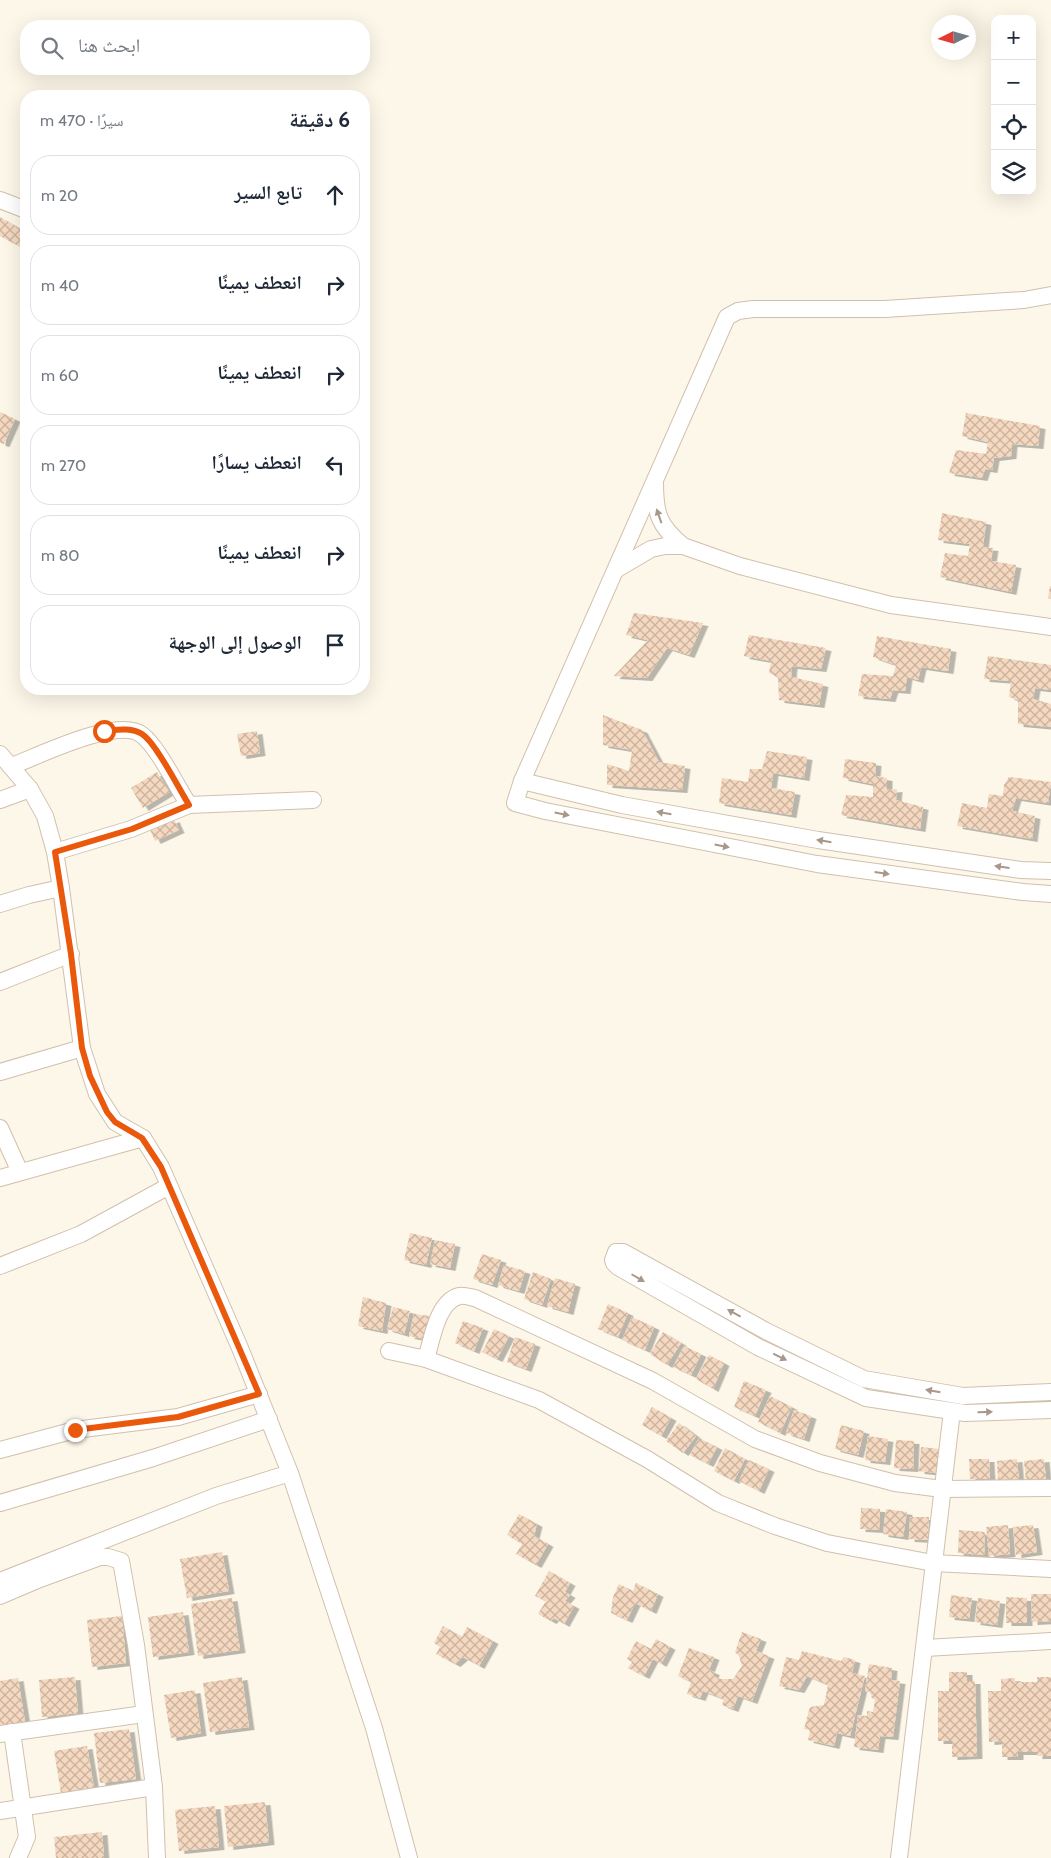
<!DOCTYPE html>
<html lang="ar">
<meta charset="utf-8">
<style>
:root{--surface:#fff;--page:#f6f6f7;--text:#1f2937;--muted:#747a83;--line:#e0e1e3}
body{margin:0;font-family:Cabin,"Noto Naskh Arabic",sans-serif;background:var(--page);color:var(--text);direction:rtl}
.controls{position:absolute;right:15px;top:15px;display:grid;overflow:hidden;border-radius:10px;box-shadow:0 5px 20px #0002}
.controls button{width:45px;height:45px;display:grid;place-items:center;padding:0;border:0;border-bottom:1px solid var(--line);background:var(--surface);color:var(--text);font:25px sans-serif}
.compass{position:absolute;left:931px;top:15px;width:45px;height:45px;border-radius:50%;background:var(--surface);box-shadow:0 5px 20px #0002;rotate:265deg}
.stop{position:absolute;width:15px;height:15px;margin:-11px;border:4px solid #ea580c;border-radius:50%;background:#fff}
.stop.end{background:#ea580c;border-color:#fff;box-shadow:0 1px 5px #0008}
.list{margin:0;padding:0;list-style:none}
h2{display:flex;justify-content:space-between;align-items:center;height:65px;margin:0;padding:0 20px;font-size:21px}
h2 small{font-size:16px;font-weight:400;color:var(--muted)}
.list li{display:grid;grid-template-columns:32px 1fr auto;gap:15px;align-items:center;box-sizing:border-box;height:80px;margin:0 10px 10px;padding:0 10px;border:1px solid var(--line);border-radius:20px}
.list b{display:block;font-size:19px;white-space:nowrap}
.list em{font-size:16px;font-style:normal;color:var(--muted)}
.icon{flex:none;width:28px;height:28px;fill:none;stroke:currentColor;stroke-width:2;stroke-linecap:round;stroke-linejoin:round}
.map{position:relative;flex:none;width:1051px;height:1858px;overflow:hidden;direction:ltr}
.search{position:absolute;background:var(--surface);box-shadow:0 5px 20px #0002;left:20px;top:20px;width:350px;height:55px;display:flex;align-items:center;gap:12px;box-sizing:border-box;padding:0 18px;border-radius:20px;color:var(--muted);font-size:19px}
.panel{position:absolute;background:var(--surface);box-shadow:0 5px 20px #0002;left:20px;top:90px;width:350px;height:605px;border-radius:20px;direction:rtl}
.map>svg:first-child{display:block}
.building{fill:url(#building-cross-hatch);filter:url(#shadow)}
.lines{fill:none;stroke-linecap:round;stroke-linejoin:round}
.minor-casing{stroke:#d0c0ad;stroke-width:18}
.minor{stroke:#fff;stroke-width:16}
.oneway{fill:#a8978a}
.route{stroke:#ea580c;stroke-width:6}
</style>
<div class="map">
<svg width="1051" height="1858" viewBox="0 0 1051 1858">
<defs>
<pattern id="building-cross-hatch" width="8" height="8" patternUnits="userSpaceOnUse" patternTransform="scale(1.25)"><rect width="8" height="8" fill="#f4d8c0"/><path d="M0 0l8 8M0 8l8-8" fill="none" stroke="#cab29e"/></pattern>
<filter id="shadow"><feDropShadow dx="5.5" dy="3" stdDeviation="0" flood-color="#0004"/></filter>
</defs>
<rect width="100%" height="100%" fill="#fdf7e9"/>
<!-- building -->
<g class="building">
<polygon points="0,217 26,232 26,250 0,236"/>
<polygon points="0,412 15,419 4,444 0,443"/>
<polygon points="966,413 1040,426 1038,446 1012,444 1011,456 994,458 992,470 985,469 982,478 949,473 956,450 986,454 988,442 962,436"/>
<polygon points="942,513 986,522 983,547 993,548 991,561 1016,565 1011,592 940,577 945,553 968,556 970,544 938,540"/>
<polygon points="1050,586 1051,586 1051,599 1048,598"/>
<polygon points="634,613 703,623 689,655 667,648 647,678 614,676 648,640 626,635"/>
<polygon points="749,635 826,648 821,669 792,666 791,677 823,684 819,705 779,700 778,677 769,673 771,661 744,656"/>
<polygon points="877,636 951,649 948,671 921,667 918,680 907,677 905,691 893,690 890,699 858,696 862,674 893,676 896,665 873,657"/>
<polygon points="988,656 1051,665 1051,690 1035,688 1033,699 1051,704 1051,727 1018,724 1018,700 1009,697 1011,681 984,679"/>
<polygon points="603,715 642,730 659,762 685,766 682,790 607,785 607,764 629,771 632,750 603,745"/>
<polygon points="257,731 260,753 241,756 237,734"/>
<polygon points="767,751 807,757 804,778 773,773 771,788 795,792 791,815 719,803 722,778 748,782 750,769 762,769"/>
<polygon points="845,759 876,763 875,776 887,778 887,790 897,789 896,800 923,807 920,829 841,815 846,795 873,797 873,784 843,778"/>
<polygon points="157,772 169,792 143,808 131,788"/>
<polygon points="1009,777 1051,782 1048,803 1016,798 1012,811 1035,816 1032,839 957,826 962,803 987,808 989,794 1003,796 1004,785"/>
<polygon points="174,819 179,830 155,841 150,830"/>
<polygon points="410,1233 432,1238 426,1265 404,1260"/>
<polygon points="435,1240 455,1244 450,1268 430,1264"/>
<polygon points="482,1254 501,1260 492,1285 473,1279"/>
<polygon points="504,1265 525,1271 519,1291 498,1285"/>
<polygon points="533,1272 551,1279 542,1305 524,1299"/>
<polygon points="555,1278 575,1284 568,1312 547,1306"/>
<polygon points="363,1297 386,1303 382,1331 358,1326"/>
<polygon points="608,1304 628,1313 618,1337 598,1329"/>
<polygon points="393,1307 410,1311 404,1334 387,1329"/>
<polygon points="414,1314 430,1316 425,1339 409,1336"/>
<polygon points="632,1317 654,1327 645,1350 622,1340"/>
<polygon points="463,1321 483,1328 474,1351 455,1343"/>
<polygon points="494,1329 509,1336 497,1359 482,1352"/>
<polygon points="663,1332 681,1343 667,1365 650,1354"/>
<polygon points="515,1337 535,1344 526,1369 507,1362"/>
<polygon points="684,1346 701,1354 691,1375 673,1367"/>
<polygon points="709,1355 724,1363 713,1389 696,1379"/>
<polygon points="744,1381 766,1390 755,1416 734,1407"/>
<polygon points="770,1396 792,1407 780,1433 758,1422"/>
<polygon points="652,1407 671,1418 661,1436 642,1425"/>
<polygon points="794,1410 811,1416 804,1439 786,1433"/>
<polygon points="679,1423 696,1436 683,1453 666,1441"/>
<polygon points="841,1425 864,1431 858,1455 835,1449"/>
<polygon points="868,1436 888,1439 885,1462 865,1460"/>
<polygon points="699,1438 717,1447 708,1464 690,1455"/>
<polygon points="896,1440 914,1441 913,1469 894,1468"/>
<polygon points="921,1447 940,1449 938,1473 919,1471"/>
<polygon points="725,1448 745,1459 734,1481 714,1471"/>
<polygon points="969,1459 989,1459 990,1479 970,1479"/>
<polygon points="1017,1459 1019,1481 998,1482 997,1461"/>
<polygon points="1044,1459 1046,1480 1026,1481 1024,1461"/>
<polygon points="749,1460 769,1469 759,1491 739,1481"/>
<polygon points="861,1508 880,1509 879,1530 860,1529"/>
<polygon points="886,1509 907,1512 903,1537 883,1534"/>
<polygon points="519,1514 537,1524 534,1536 548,1544 536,1565 516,1554 522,1544 507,1535"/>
<polygon points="910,1517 929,1517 928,1540 909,1539"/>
<polygon points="1008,1525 1010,1554 989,1556 986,1527"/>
<polygon points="1033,1525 1037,1552 1016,1555 1013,1527"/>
<polygon points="959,1530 985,1532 984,1555 958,1553"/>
<polygon points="222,1552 229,1591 187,1598 180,1559"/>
<polygon points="549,1571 570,1583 565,1592 570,1595 565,1601 574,1606 564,1624 554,1618 551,1621 538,1614 546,1601 535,1596"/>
<polygon points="636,1583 658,1594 651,1611 635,1603 627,1620 611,1613 613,1597 619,1584 633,1591"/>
<polygon points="1031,1594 1051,1594 1051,1621 1032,1622"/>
<polygon points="951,1595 972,1598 969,1619 949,1617"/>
<polygon points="1006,1597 1027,1598 1027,1623 1006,1623"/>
<polygon points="232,1598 240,1650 198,1656 191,1604"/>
<polygon points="978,1598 1000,1601 997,1625 975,1622"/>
<polygon points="183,1612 189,1652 153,1657 148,1617"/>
<polygon points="122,1616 126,1663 92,1667 87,1620"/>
<polygon points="443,1626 462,1637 467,1627 493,1641 479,1666 463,1657 455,1664 436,1654 440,1647 434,1643"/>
<polygon points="742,1632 761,1639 756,1651 769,1656 752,1701 738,1696 733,1709 722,1705 724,1699 703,1691 700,1698 687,1694 691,1682 678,1676 689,1648 714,1657 709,1670 714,1672 713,1676 720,1679 733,1679 742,1666 739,1656 735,1652"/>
<polygon points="656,1639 670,1647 661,1664 653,1659 644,1676 628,1668 632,1662 627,1659 636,1641 651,1649"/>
<polygon points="802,1651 841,1661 844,1657 855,1660 852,1673 865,1676 850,1736 837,1733 834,1746 808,1740 810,1730 804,1729 810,1707 824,1705 828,1685 807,1676 799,1690 779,1686 786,1657 799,1660"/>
<polygon points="869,1664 892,1668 891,1680 900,1681 893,1737 880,1736 878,1750 854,1747 858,1715 867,1716 867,1711 873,1712 875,1700 871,1697 872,1692 865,1691"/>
<polygon points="949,1672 967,1672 967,1681 975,1681 977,1756 952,1757 952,1741 938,1741 938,1691 949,1691"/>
<polygon points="75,1677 78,1713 42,1717 39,1680"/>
<polygon points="242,1677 249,1727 210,1732 203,1683"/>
<polygon points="1037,1677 1051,1677 1051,1756 1037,1756 1037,1752 1018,1752 1018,1757 1002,1757 1002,1741 989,1742 988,1691 1001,1691 1001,1679 1015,1678 1015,1682 1037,1682"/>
<polygon points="18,1678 25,1722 0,1725 0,1681"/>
<polygon points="195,1690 201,1733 171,1738 164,1695"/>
<polygon points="129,1729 136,1779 100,1783 94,1733"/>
<polygon points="87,1746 94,1788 61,1793 54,1751"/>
<polygon points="265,1802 269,1842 228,1847 224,1806"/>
<polygon points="215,1806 219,1847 179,1851 175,1810"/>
<polygon points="102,1832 104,1858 56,1858 54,1837"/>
</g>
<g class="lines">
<!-- minor casing -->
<g class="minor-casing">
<g id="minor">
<polyline points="0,200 26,210"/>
<polyline points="1051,295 1024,300 885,309 753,309 738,311 727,317 522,781 515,803 545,811 817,864 1023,892 1051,894"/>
<path d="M 655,483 C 655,514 659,526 683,546"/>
<polyline points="617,569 651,549 665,546 683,546 740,566 891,605 1051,627"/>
<polyline points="0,754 30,789 45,816 55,852 61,888 82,1048 97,1094 115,1122 143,1138 161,1167 240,1348 290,1473 374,1728 409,1858"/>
<path d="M 12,766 C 38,756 119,716 142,735 C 158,747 177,787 189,805 L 313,800"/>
<polyline points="522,781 622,805 818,840 1021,870 1051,871"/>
<polyline points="0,800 30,789"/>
<polyline points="55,852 131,829 189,805"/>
<polyline points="0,904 29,895 61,888"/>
<polyline points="0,982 71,954"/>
<polyline points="0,1072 82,1048"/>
<polyline points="0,1128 20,1172"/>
<polyline points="0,1178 143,1138"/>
<polyline points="0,1266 81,1234 169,1186"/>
<polyline points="389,1351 426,1359 539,1400 647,1459 718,1503 775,1526 827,1543 933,1563 1051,1569"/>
<path d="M 426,1359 C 432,1340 437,1302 459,1296 C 463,1295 470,1297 475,1298 L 653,1381 L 755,1439 L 820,1463 L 895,1483 L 942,1489 L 1051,1488"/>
<polyline points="1051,1392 963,1396 864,1379 766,1331 623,1252 616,1252 613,1260 614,1263 618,1267 758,1347 866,1398 965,1413 1051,1410"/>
<polyline points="0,1450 75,1430 178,1417 259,1394"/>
<polyline points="0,1503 153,1458 269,1419"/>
<polyline points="0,1581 216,1496 290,1473"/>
<polyline points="0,1596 40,1579 100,1557 108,1557 121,1561 136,1645 154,1787 157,1858"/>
<polyline points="925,1648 1051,1641"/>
<polyline points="12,1732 27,1837 18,1858"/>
<polyline points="0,1734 144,1714"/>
<polyline points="0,1811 154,1787"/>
<polyline points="899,1858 952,1411"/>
</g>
</g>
<!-- minor -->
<use href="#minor" class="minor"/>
</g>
<!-- one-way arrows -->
<defs><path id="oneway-solid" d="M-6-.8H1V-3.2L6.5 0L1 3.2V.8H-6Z" transform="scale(1.25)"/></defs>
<g class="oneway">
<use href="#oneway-solid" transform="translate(659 516) rotate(-109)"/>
<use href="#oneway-solid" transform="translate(664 813) rotate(-170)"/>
<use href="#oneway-solid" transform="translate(562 814) rotate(11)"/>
<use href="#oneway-solid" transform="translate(824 841) rotate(-171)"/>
<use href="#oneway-solid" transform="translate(722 846) rotate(11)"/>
<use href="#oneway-solid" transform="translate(1002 867) rotate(-172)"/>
<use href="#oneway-solid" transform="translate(882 873) rotate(8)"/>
<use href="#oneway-solid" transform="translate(638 1278) rotate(30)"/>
<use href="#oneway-solid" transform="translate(734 1313) rotate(-151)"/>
<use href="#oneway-solid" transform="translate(780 1357) rotate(26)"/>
<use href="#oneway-solid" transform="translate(933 1391) rotate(-170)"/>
<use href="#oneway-solid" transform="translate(985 1412) rotate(-2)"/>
</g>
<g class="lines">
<!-- route -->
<path class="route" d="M 75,1430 L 178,1417 L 259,1394 L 161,1167 L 142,1138 L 115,1122 L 107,1112 L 90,1076 L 82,1048 L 71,954 L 55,852 L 132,829 L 189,805 C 179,789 156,743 142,734 C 131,727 116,730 104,731"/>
</g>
</svg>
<div class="controls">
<button>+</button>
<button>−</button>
<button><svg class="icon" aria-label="locate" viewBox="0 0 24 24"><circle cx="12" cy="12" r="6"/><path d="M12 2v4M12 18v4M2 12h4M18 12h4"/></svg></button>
<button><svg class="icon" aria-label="layers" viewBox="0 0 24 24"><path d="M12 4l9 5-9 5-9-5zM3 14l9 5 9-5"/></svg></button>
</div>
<svg class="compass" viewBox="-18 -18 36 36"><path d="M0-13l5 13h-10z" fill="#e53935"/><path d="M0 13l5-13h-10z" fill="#747a83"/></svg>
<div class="stop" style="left:104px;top:731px"></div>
<div class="stop end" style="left:75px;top:1430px"></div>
<div class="search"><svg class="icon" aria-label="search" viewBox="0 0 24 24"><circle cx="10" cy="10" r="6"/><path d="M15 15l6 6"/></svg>ابحث هنا</div>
<section class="panel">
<h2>6 دقيقة<small>سيرًا · 470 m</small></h2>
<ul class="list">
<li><svg class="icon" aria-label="ahead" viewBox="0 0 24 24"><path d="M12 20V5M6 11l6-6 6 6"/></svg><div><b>تابع السير</b></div><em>20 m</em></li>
<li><svg class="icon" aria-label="right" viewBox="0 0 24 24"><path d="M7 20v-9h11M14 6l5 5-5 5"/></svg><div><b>انعطف يمينًا</b></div><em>40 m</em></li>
<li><svg class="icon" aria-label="right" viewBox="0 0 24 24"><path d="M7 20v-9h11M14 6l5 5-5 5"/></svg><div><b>انعطف يمينًا</b></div><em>60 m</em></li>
<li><svg class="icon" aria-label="left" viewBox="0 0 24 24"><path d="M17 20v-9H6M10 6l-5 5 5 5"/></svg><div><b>انعطف يسارًا</b></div><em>270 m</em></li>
<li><svg class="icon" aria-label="right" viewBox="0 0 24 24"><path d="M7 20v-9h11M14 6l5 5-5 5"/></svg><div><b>انعطف يمينًا</b></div><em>80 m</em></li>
<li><svg class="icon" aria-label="arrive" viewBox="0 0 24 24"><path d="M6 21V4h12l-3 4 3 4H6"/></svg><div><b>الوصول إلى الوجهة</b></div></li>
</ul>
</section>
</div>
